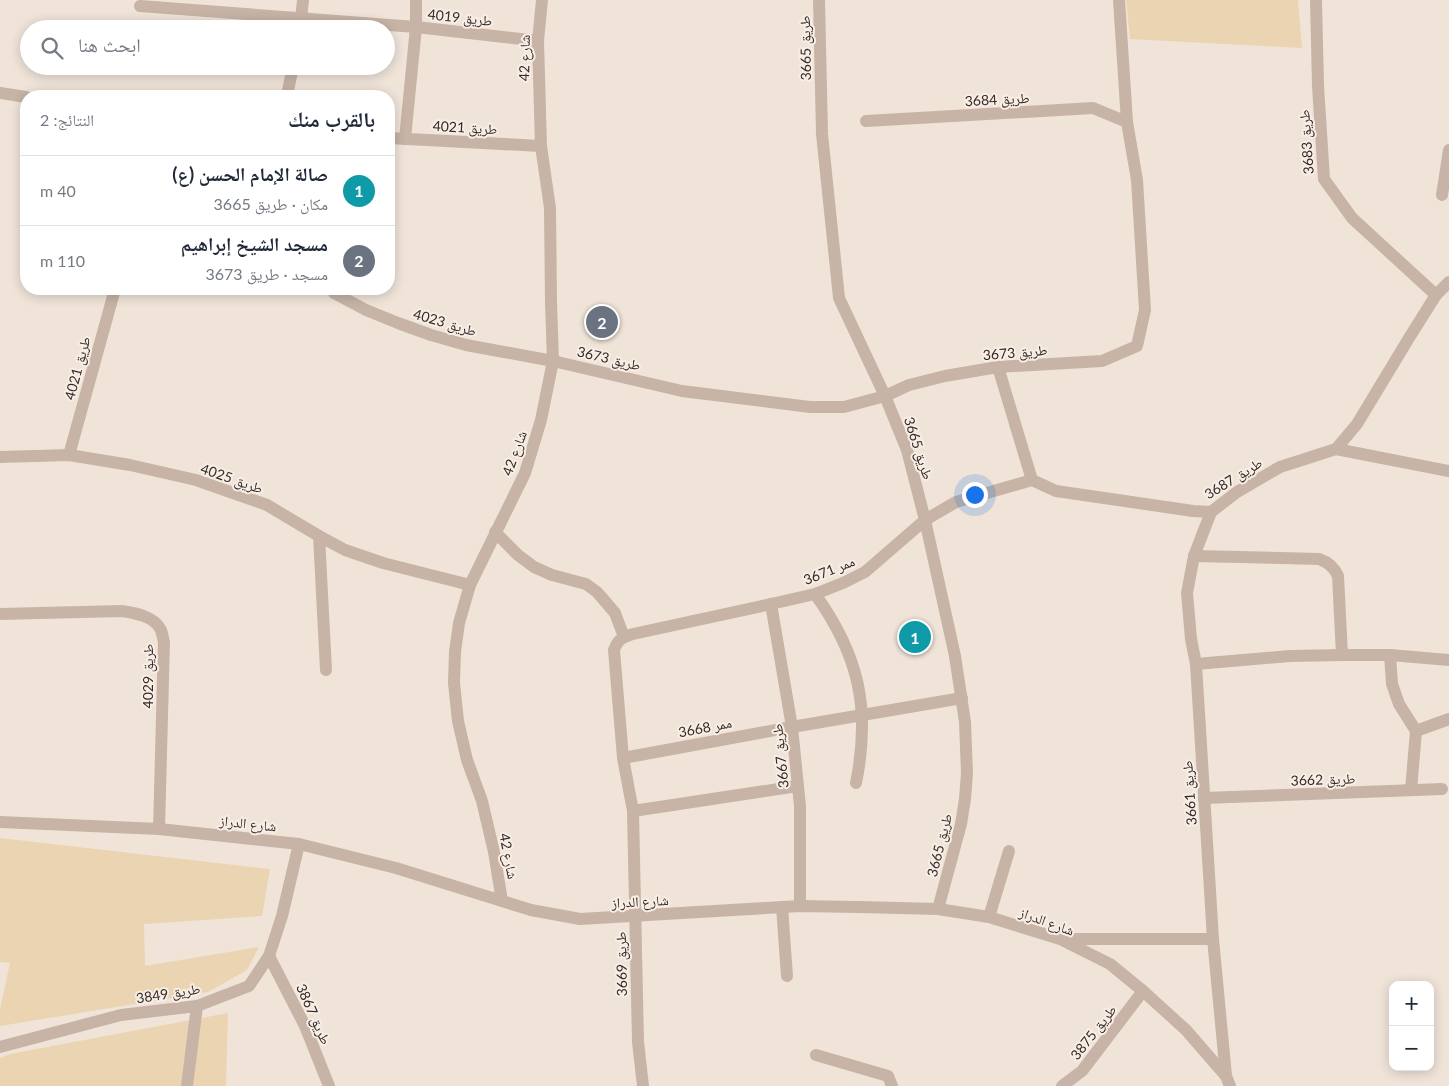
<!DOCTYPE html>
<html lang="ar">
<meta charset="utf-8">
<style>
:root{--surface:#fff;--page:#f6f6f7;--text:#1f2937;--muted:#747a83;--line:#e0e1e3;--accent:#0b8043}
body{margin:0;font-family:Lato,"Noto Naskh Arabic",sans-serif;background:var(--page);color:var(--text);direction:rtl}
.controls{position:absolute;right:15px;bottom:15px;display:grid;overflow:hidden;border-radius:10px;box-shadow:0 2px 12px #0003}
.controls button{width:45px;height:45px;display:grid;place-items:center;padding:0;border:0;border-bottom:1px solid var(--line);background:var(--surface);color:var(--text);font:25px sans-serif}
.you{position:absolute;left:974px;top:494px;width:18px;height:18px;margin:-12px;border:4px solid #fff;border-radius:50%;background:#1a73e8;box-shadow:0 0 0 8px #1a73e833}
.badge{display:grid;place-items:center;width:32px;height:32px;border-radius:50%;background:var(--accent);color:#fff;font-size:16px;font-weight:700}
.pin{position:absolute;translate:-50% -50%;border:2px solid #fff;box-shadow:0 1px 5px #0006}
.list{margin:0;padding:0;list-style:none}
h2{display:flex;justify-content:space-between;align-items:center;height:65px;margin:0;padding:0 20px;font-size:21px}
h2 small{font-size:16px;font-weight:400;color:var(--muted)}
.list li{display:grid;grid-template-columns:32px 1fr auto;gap:15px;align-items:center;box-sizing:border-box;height:70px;padding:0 20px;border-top:1px solid var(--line)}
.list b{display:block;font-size:19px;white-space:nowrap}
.list p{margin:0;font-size:16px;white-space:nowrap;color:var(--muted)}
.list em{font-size:16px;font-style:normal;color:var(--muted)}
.icon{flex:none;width:28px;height:28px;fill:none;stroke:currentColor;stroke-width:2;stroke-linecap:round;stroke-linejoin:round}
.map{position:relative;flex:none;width:1449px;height:1086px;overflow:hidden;direction:ltr}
.search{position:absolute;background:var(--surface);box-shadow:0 2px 12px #0003;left:20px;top:20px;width:375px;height:55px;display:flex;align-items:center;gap:12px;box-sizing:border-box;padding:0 18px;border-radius:28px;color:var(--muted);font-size:19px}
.panel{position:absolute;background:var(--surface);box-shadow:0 2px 12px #0003;left:20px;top:90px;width:375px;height:205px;border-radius:20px;direction:rtl}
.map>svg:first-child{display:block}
.sand{fill:#ead4b1}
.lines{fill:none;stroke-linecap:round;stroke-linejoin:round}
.lane{stroke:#c7b4a6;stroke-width:12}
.street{stroke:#c7b4a6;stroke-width:12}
.labels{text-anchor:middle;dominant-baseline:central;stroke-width:4;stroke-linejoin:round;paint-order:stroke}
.street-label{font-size:14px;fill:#342a27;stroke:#f8eee5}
</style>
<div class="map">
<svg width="1449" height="1086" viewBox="0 0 1449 1086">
<rect width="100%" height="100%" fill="#f0e4d9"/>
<!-- sand -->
<g class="sand">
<polygon points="1126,0 1298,0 1302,48 1130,39"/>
<polygon points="0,838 270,869 262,916 144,924 145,966 259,947 247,970 208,992 0,1026 0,1009 10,963 0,962"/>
<polygon points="228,1013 226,1086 0,1086 0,1058 10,1054"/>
</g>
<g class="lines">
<!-- lane -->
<g class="lane">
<path d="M 815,594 C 859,655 871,709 856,783"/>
<polyline points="623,758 792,727 962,698"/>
<polyline points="633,811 798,786"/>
</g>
<!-- street -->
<g class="street">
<polyline points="819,0 822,134 839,298 885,396 907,450 925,520 955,656 965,722 967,773 965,799 961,824 938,909"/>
<polyline points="1316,0 1318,86 1324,179 1352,218 1436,295"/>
<polyline points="140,6 416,27 538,41"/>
<polyline points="300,29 303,0"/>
<polyline points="0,93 26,97"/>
<polyline points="287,96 293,66"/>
<polyline points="866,121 1093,108 1127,122"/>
<polyline points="389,138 541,146"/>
<polyline points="405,139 416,27 416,0"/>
<polyline points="1442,195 1449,150"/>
<polyline points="334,293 366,310 398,323 431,335 466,345 553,361 682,391 810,407 844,407 885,396 909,385 945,376 998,367 1102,361 1137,346 1145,310 1137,180 1127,122 1119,0"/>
<polyline points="998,367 1032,480 1056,491 1193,511 1211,512 1237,492 1280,467 1336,449 1357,424 1409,338 1436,295 1449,282"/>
<polyline points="1336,449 1449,471"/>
<polyline points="69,455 115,289"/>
<polyline points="0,457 69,455 130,465 196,480 267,505 319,536 345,550 383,563 470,585"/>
<polyline points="1211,512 1194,556 1187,593 1191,639 1196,664 1213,939 1226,1076"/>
<polyline points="495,532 518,555 534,567 552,575 586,584 597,592 615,613 624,637"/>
<polyline points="319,536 326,670"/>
<path d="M 1194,556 L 1319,559 C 1328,562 1334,567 1338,576 L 1342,655"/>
<polyline points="771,604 792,727 800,806 800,906"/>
<path d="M 0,614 L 122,611 C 135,613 154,616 161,630 C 162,633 163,638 164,642 L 159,829"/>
<polyline points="1390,655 1392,684 1399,704 1416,731 1411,790"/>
<polyline points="1196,664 1290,656 1342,655 1390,655 1449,660"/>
<polyline points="1416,731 1449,719"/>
<polyline points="1204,798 1442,789"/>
<polyline points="0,822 159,829 299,844 396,868 531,910 580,919 800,906 859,907 938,909 989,917 1060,939 1110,964 1143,991 1186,1030 1226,1076 1230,1086"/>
<polyline points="502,901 494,852 482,801 467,760 458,721 454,683 455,652 459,623 470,585 525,473 541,420 553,361 551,302 550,208 541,146 538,41 542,0"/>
<polyline points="782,907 787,976"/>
<polyline points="989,917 1009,851"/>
<polyline points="1062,939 1213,939"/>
<polyline points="269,956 305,1026 329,1086"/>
<polyline points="0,1047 121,1015 197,1006 249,986 269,956 282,916 299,844"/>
<polyline points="816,1055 888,1076 892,1086"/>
<polyline points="187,1086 197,1006"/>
<path d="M 643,1086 L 638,1042 L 633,811 L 623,758 L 614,650 C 618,639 623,637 633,634 L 771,604 L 815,594 L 843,583 L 865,572 L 925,520 L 956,502 L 1032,480"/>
<polyline points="1062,1086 1082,1071 1143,991"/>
</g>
</g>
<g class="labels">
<!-- street labels -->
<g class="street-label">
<text transform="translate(460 17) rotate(6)">طريق 4019</text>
<text transform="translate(805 48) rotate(-91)">طريق 3665</text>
<text transform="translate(524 58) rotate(-89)">شارع 42</text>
<text transform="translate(997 99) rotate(-3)">طريق 3684</text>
<text transform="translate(465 127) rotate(3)">طريق 4021</text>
<text transform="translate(1306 142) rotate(-94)">طريق 3683</text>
<text transform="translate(445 322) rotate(16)">طريق 4023</text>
<text transform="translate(1015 352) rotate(-5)">طريق 3673</text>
<text transform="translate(609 358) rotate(13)">طريق 3673</text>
<text transform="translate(77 368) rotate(-75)">طريق 4021</text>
<text transform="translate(919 448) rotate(72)">طريق 3665</text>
<text transform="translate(514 453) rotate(-70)">شارع 42</text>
<text transform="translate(232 478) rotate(19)">طريق 4025</text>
<text transform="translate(1233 478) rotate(-32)">طريق 3687</text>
<text transform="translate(829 570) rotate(-22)">ممر 3671</text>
<text transform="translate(147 676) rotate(-90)">طريق 4029</text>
<text transform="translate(705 727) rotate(-11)">ممر 3668</text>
<text transform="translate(780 756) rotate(-96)">طريق 3667</text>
<text transform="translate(1323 779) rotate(-2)">طريق 3662</text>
<text transform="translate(1189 793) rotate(-94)">طريق 3661</text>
<text transform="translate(248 823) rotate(6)">شارع الدراز</text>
<text transform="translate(939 845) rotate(-76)">طريق 3665</text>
<text transform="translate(509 856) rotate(79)">شارع 42</text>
<text transform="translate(640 901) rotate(-3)">شارع الدراز</text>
<text transform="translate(1047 921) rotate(20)">شارع الدراز</text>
<text transform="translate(621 964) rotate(-91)">طريق 3669</text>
<text transform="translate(168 993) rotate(-9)">طريق 3849</text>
<text transform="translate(314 1014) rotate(66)">طريق 3867</text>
<text transform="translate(1093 1032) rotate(-52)">طريق 3875</text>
</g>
</g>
</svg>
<div class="controls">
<button>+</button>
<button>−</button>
</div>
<div class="you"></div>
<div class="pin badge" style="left:915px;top:637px;background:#0f9aa8">1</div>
<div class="pin badge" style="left:602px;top:322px;background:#6b7280">2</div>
<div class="search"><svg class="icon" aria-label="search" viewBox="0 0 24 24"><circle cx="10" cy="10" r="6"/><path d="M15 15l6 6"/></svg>ابحث هنا</div>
<section class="panel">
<h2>بالقرب منك<small>النتائج: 2</small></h2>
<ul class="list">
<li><span class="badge" style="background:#0f9aa8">1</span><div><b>صالة الإمام الحسن (ع)</b><p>مكان · طريق 3665</p></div><em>40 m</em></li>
<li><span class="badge" style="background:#6b7280">2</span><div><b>مسجد الشيخ إبراهيم</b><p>مسجد · طريق 3673</p></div><em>110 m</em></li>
</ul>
</section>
</div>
